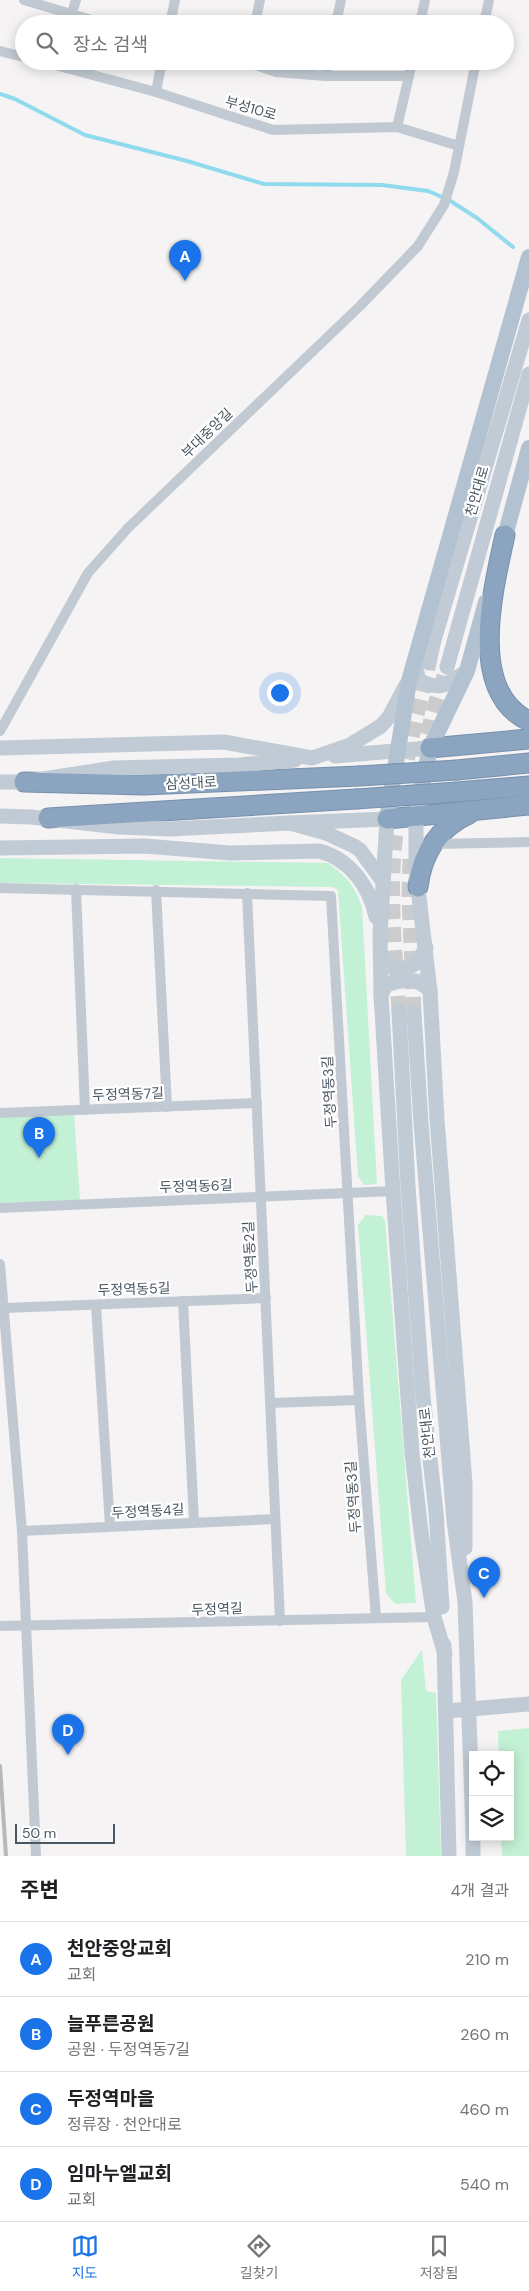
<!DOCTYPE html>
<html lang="ko">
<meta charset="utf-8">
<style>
:root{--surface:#fff;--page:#f2f2f2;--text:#202124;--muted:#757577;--line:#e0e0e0;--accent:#1a73e8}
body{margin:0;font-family:"DM Sans","Noto Sans KR",sans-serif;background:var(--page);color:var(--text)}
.controls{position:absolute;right:15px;bottom:15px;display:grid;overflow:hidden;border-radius:0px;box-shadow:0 2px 12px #0003}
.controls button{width:45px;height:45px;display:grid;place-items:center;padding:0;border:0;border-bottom:1px solid var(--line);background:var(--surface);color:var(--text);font:25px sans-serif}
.scale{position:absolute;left:15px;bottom:12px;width:100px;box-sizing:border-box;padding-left:5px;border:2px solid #4a5661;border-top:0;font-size:14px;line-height:18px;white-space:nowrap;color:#4a5661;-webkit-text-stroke:4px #fff;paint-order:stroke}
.you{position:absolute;left:279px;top:692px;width:18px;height:18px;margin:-12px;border:4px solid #fff;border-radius:50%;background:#1a73e8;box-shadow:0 0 0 8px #1a73e833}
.badge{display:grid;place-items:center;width:32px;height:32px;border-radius:50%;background:var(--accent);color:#fff;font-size:16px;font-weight:700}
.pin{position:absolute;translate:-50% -41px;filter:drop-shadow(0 1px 2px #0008)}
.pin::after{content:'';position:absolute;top:26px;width:18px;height:15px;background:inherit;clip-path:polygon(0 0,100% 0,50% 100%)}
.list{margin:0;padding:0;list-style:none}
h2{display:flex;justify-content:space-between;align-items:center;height:65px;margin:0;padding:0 20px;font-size:21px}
h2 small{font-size:16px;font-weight:400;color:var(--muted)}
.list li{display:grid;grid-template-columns:32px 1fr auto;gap:15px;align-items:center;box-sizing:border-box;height:75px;padding:0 20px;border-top:1px solid var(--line)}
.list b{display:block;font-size:19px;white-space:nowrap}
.list p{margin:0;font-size:16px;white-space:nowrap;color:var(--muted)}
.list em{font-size:16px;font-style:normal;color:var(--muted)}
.icon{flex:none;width:28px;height:28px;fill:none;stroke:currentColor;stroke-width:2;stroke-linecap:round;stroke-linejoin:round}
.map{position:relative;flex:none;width:529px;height:1856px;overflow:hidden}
.search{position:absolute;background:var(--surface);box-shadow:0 2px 12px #0003;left:15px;right:15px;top:15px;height:55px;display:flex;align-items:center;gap:12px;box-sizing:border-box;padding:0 18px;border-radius:28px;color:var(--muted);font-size:19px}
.sheet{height:365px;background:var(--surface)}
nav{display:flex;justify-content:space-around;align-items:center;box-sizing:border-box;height:70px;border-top:1px solid var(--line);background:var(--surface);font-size:14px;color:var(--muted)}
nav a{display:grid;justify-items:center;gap:2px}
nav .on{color:var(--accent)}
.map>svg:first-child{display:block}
.green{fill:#c3f1d5}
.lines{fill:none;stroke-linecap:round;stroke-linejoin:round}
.stream{stroke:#90daee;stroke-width:4}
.secondary-tunnel{stroke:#caccce;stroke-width:15;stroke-dasharray:15 8;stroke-linecap:butt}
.highway-casing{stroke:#7690ad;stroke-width:21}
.street{stroke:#c1cad2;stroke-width:10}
.secondary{stroke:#c1cbd6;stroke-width:15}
.primary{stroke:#b3c2d1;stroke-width:16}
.highway{stroke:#8ba5c1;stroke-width:19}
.rail{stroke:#b5b8bd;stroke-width:4}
.highway-bridge-casing{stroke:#7690ad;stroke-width:21;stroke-linecap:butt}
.highway-bridge{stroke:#8ba5c1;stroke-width:19}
.labels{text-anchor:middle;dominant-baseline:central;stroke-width:4.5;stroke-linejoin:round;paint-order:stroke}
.street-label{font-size:14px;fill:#4a5661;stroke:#fff}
</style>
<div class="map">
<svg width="529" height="1856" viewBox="0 0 529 1856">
<rect width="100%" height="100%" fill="#f5f3f3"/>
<!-- green -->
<g class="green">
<path d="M 0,858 L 328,863 C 347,877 354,885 362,907 L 377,1184 L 364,1185 L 358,1176 L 338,890 L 333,887 L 0,883 Z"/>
<polygon points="74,1114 80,1200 0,1203 0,1117"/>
<polygon points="366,1215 382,1216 385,1221 416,1603 395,1604 386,1593 358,1225"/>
<polygon points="422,1650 426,1691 436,1693 441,1856 406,1856 401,1680"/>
<polygon points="529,1728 529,1856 502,1856 501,1837 510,1837 510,1755 499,1755 498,1731"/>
</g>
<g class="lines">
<!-- stream -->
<polyline class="stream" points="0,94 15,99 85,135 187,161 264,184 382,185 428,191 449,200 477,218 513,247"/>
<!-- secondary-tunnel -->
<g class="secondary-tunnel">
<polyline points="423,757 432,714 447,667"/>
<polyline points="410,859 409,897 414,1013"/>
<path d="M 399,1011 C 396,964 391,916 393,870 C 396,801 413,730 429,663"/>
</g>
<!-- highway casing -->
<g class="highway-casing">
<g id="highway">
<path d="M 505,535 C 494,586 466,692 529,721"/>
<polyline points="430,748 529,739"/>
<polyline points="457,770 529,763"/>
<polyline points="24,782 144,785 359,776"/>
<polyline points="457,792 529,786"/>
<polyline points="48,818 356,799"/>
<polyline points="387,819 529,805"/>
<path d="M 418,887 C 422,854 438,828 469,814"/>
</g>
</g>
<!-- street -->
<g class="street">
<polyline points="24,0 105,24"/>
<polyline points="72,13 76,0"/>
<polyline points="170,24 175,0"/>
<polyline points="255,24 260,0"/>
<polyline points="336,24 341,0"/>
<polyline points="420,24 425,0"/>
<polyline points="484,24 489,0"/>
<polyline points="0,51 24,57"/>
<polyline points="40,61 156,92 273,130 397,127 459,146"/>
<polyline points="244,61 276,72 325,76 409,76 412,61"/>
<polyline points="325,76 329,61"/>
<polyline points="156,92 162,61"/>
<polyline points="397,127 409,76"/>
<polyline points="0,731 88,573 128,528 360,306 418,246 444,205 454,172 476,61"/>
<polyline points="433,844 529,842"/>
<polyline points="0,888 331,896 359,1400 376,1618"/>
<polyline points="76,889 85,1110"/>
<polyline points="156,890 167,1107"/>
<polyline points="247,893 280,1621"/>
<polyline points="0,1113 257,1103"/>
<polyline points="0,1208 393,1191"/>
<polyline points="0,1264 22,1531 36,1856"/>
<polyline points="183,1301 194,1522"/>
<polyline points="96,1305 110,1526"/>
<polyline points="4,1308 266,1298"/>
<polyline points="270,1403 359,1400"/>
<polyline points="22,1531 275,1519"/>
<polyline points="0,1626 434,1617"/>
</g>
<!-- secondary -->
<g class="secondary">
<path d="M 414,661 L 419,680 C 441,692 447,684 467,671"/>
<polyline points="429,663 434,640 529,320"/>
<polyline points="447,667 529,374"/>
<polyline points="0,748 224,742 312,758 350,745 381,726 389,717 406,685"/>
<polyline points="335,756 430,748"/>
<polyline points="0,782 24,782 114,768 239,765 295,760"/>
<polyline points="0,816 31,817 119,827 169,829 290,823 326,833 354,846 360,850 382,880"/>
<polyline points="416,816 416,871 430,991 437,1119 465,1483 465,1548"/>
<polyline points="290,823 387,819 380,934 381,995 393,1191 412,1453 421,1532 434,1617 445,1654"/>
<path d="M 0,848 L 145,846 L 230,853 L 319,851 C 350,859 370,887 376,917"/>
<path d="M 381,955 C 385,969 403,972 415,964 C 420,961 423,953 426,947"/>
<path d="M 381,995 L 386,985 C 403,979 418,977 430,991"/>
<polyline points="399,1011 408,1186 423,1397 436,1512 442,1607"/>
<polyline points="414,1013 421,1123 454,1521 465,1602 473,1834"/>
<polyline points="444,1645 449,1856"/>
<polyline points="446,1711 529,1704"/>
<polyline points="473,1837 473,1856"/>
</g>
<!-- primary -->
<g class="primary">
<polyline points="502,547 529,448"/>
<polyline points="416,816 430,748 467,671 486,602"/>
<polyline points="387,819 409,681 529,257"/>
</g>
<!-- highway -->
<use href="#highway" class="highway"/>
<!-- rail -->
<polyline class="rail" points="0,1766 6,1856"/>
<!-- highway-bridge casing -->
<g class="highway-bridge-casing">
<g id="highway-bridge">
<polyline points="359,776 457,770"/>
<polyline points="356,799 457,792"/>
</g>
</g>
<!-- highway-bridge -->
<use href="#highway-bridge" class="highway-bridge"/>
</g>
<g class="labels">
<!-- street labels -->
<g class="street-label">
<text transform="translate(251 108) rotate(16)">부성10로</text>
<text transform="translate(207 433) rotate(-44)">부대중앙길</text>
<text transform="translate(477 491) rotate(-74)">천안대로</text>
<text transform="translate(191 783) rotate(-3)">삼성대로</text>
<text transform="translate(329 1092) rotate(-93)">두정역동3길</text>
<text transform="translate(128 1094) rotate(-2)">두정역동7길</text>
<text transform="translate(196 1186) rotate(-2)">두정역동6길</text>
<text transform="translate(250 1257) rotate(-93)">두정역동2길</text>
<text transform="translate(134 1289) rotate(-2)">두정역동5길</text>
<text transform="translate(427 1433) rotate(-96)">천안대로</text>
<text transform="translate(353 1497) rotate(-94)">두정역동3길</text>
<text transform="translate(148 1511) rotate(-3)">두정역동4길</text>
<text transform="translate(217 1609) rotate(-2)">두정역길</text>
</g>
</g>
</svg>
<div class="controls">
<button><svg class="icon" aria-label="locate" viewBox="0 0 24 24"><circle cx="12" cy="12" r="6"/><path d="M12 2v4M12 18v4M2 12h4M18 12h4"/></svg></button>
<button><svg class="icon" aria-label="layers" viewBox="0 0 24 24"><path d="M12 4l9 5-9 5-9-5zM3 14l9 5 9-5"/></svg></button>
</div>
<div class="scale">50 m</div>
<div class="you"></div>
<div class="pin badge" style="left:185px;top:281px">A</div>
<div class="pin badge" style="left:39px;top:1158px">B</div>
<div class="pin badge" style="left:484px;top:1598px">C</div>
<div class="pin badge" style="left:68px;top:1755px">D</div>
<div class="search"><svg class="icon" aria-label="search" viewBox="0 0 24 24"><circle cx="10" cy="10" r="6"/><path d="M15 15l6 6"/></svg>장소 검색</div>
</div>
<section class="sheet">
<h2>주변<small>4개 결과</small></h2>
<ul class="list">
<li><span class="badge">A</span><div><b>천안중앙교회</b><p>교회</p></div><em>210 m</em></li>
<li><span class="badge">B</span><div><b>늘푸른공원</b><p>공원 · 두정역동7길</p></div><em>260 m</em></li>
<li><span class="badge">C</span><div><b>두정역마을</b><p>정류장 · 천안대로</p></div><em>460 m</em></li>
<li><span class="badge">D</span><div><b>임마누엘교회</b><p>교회</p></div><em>540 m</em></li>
</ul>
</section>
<nav>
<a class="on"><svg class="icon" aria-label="map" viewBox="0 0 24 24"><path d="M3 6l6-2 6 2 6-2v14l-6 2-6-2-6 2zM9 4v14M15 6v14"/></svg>지도</a>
<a><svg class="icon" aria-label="directions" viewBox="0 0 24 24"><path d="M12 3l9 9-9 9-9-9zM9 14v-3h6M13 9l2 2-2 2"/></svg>길찾기</a>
<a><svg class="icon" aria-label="saved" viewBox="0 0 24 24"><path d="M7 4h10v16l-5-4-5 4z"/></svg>저장됨</a>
</nav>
